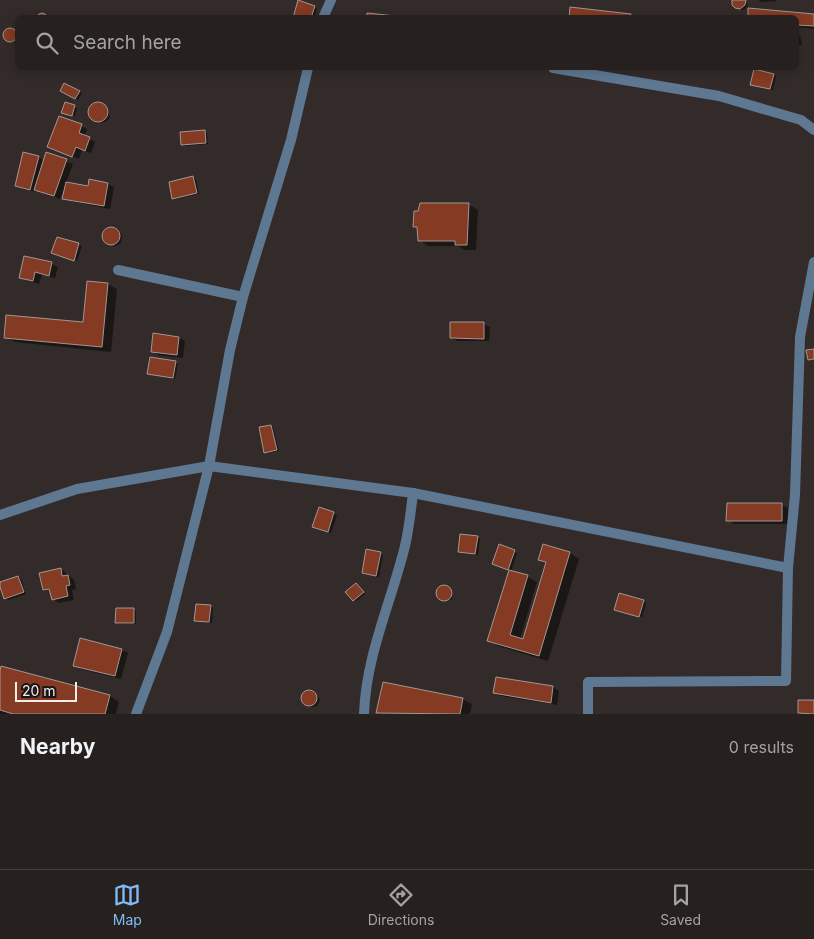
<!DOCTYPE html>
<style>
:root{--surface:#26201f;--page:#322d2c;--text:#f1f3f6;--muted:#a4a3a4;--line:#423e3d;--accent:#7fbdf9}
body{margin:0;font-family:Inter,sans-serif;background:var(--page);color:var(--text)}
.scale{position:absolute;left:15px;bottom:12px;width:62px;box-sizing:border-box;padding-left:5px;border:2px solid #f2edeb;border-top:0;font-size:14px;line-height:18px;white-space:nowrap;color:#f2edeb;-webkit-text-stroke:4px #181514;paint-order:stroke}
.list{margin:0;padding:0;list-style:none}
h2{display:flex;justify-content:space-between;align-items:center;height:65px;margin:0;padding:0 20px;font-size:21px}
h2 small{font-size:16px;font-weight:400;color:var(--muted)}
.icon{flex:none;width:28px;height:28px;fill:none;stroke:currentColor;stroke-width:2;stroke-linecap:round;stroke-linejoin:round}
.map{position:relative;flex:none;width:814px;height:714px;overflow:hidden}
.search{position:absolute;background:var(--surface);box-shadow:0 2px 12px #0003;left:15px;right:15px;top:15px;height:55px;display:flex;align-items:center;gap:12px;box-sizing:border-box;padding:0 18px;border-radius:8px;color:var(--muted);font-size:19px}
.sheet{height:155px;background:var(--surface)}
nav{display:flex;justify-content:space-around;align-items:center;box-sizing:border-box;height:70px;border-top:1px solid var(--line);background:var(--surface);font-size:14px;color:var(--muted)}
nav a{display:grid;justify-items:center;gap:2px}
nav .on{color:var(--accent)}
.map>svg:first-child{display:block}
.shadow{fill:#0007}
.building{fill:#853a23;stroke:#a19795}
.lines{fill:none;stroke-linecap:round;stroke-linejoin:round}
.minor{stroke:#5f7892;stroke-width:10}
.tertiary{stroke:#5f7892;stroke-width:10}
</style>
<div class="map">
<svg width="814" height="714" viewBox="0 0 814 714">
<rect width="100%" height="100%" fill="#332b29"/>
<!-- shadow -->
<g class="shadow">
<polygon points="734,0 745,0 748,5 745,9 741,10 738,8"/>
<polygon points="758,0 776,0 776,1 761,2"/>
<polygon points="299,2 317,8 314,18 294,18"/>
<polygon points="814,15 814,29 796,27 796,18"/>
<polygon points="10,29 18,33 18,42 16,43 10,42 4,36 6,31"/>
<polygon points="796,33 800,36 802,44 796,48"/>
<polygon points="773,75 776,76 773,90 752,84"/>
<polygon points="65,84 82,93 78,100 61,90"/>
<polygon points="100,104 108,109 110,117 107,121 102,123 91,117 90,112 95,105"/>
<polygon points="74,107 77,108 75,116 66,114"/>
<polygon points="81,126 87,129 85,136 95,142 91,153 82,150 79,159 48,147"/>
<polygon points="204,132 207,133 208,144 185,146 182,144"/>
<polygon points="47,154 73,164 66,183 89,188 108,184 114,187 110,209 70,201 64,198 66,189 64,189 60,199 37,190 36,192 22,189 16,185 38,157 45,161"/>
<polygon points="193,178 196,179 199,194 176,199 173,198"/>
<polygon points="468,204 478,210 476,250 465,250 458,246 428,246 419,240 418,229 414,227"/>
<polygon points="107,229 115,229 118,231 122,235 121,243 116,246 108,243 104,240 103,235"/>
<polygon points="58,238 82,246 77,261 56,254"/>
<polygon points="52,264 58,267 55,278 42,275 39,284 26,280 20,277"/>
<polygon points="108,284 117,289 111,352 15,342 5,337 84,324"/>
<polygon points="484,324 490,327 489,341 457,341 451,338"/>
<polygon points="154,335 179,338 185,341 183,358 158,355 152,351"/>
<polygon points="175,363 178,364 175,379 148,373"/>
<polygon points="271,426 273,427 279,451 268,453 265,452"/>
<polygon points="782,505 788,508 788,524 734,524 728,520"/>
<polygon points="320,509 337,515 331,533 316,528"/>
<polygon points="477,537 480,539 478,555 459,552"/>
<polygon points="499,546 517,553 511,571 528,577 537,582 520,639 524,640 547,564 539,559 570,553 579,559 548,661 498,646 489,640 510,570 496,565"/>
<polygon points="381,553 383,555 379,577 363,573"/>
<polygon points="61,569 74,580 76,589 72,590 74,600 59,603 53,599 52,592 44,589"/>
<polygon points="18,577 21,579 26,594 8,600 5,598 0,583"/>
<polygon points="356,585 365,594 356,601 354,600"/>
<polygon points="445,586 453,592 452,599 447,601 439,597 438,593 440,587"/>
<polygon points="643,601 646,603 642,617 618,610"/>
<polygon points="211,606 213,608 212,623 196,620"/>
<polygon points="133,609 136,611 136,624 119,624 116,622"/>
<polygon points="122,650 128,653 121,679 80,669 74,665"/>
<polygon points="0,676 110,696 119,702 116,714 0,714"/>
<polygon points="497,678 553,687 559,691 557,705 501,696 495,693"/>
<polygon points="311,691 318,696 320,700 317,706 312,707 304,704 302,697 304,693"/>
<polygon points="462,699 472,704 470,714 378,713"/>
</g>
<!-- building -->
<g class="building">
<polygon points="298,0 315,6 311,18 293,18"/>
<polygon points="732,0 746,0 745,5 740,9 735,8 732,5"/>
<polygon points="570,7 631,14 631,18 569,18"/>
<polygon points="748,8 814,14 814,26 796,25 796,18 748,18"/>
<polygon points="42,13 45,14 47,18 36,18 39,14"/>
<polygon points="367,13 396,16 396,18 367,18"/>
<circle cx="10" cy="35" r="7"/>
<polygon points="754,69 774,74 770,89 750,85"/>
<polygon points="64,83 80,91 75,99 60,91"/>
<polygon points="65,102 75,105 72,116 61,113"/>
<circle cx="98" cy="112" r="10"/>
<polygon points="59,116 82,124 79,133 90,137 85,151 76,147 72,157 47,147"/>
<polygon points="205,130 206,143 181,145 180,132"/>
<polygon points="23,152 39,156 30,190 15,186"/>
<polygon points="46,152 67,159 54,196 34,190"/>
<polygon points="193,176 197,193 172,199 169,182"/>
<polygon points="89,179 108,183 104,206 62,199 66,182 88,186"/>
<polygon points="420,203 469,203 467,245 455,245 455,241 418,241 417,227 413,227 414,211 418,211"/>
<circle cx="111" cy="236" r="9"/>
<polygon points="57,237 79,243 74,261 51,253"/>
<polygon points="24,256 52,262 49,276 35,272 33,281 19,278"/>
<polygon points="87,281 108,283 102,347 4,338 6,315 83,322"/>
<polygon points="450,322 484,322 484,339 450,338"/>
<polygon points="153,333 179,337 177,355 151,352"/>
<polygon points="814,349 814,359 808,360 806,350"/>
<polygon points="150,357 176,361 173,378 147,374"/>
<polygon points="271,425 277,450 264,453 259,427"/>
<polygon points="727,503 782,503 782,521 726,521"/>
<polygon points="319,507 334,512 328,532 312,527"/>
<polygon points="460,534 478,536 475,554 458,552"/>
<polygon points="499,544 515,550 508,570 492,564"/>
<polygon points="543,544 570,552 539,656 487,641 509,570 528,575 510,635 523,639 546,562 538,560"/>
<polygon points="366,549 381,552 376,576 362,573"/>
<polygon points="61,568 62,576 68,575 70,585 66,586 68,596 52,600 49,589 43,590 39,573"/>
<polygon points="18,576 24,592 4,599 0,587 0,582"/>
<polygon points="356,583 364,592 353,601 345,592"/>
<circle cx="444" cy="593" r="8"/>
<polygon points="619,593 644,600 639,617 614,610"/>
<polygon points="196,604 211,605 209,622 194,621"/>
<polygon points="116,608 134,608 134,623 115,623"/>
<polygon points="80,638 122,649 115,676 73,666"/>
<polygon points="1,666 110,695 105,714 13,714 0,710 0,671"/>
<polygon points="496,677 553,686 551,703 493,693"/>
<polygon points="383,682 463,698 460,714 376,713"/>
<circle cx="309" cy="698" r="8"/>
<polygon points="798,700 814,700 814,714 798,713"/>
</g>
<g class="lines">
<!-- minor -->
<g class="minor">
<polyline points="553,68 719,96 801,120 814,130"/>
<polyline points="118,270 243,297"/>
<polyline points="136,714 167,632 209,466 413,493 788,568 795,495 800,337 814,262"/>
<path d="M 364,714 C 366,655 391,603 405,546 C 409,529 411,510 413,493"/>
<polyline points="588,714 588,682 786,681 788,568"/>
</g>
<!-- tertiary -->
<g class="tertiary">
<polyline points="323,18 331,0"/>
<polyline points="0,515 77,489 209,466 230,350 243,297 291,140 308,68"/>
</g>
</g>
</svg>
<div class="scale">20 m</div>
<div class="search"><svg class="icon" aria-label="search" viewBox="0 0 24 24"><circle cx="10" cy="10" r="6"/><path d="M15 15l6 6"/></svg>Search here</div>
</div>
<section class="sheet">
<h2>Nearby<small>0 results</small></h2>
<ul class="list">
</ul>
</section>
<nav>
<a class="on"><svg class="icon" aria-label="map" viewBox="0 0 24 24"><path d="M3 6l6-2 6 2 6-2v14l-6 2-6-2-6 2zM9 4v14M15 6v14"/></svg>Map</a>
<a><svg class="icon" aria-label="directions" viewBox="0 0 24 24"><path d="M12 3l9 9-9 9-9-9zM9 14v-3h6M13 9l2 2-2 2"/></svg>Directions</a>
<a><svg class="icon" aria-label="saved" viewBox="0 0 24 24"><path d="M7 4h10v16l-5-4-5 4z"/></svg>Saved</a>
</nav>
